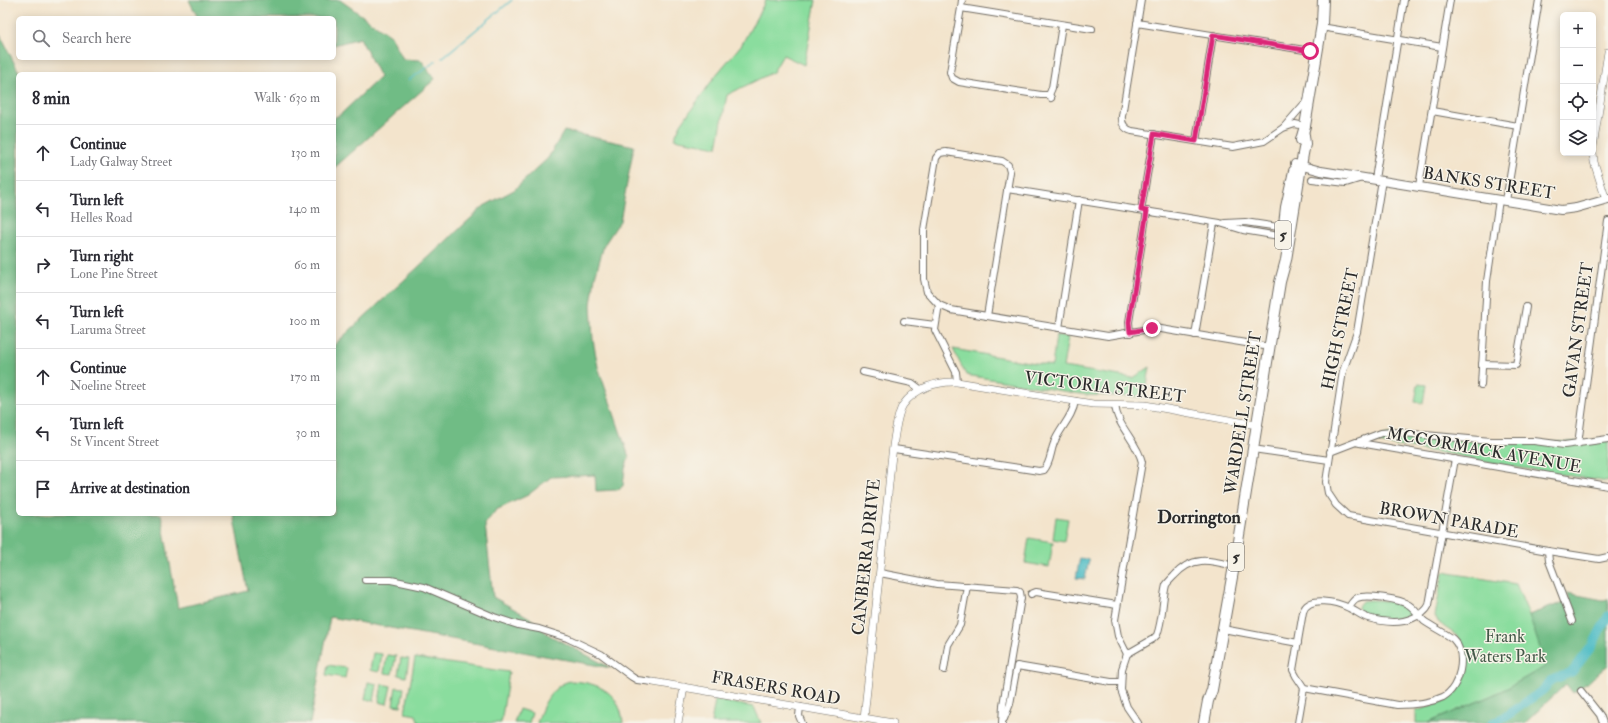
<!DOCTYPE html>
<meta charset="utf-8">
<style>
:root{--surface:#fff;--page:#f2f2f3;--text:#2b2b33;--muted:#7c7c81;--line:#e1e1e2}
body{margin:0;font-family:"IM FELL Double Pica",serif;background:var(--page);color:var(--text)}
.controls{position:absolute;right:12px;top:12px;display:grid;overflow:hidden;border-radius:6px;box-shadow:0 2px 10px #0003}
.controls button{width:36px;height:36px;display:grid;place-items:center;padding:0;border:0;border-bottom:1px solid var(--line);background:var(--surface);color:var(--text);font:20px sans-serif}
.stop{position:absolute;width:12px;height:12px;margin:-9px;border:3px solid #db2777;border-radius:50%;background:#fff}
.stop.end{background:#db2777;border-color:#fff;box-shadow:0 1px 4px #0008}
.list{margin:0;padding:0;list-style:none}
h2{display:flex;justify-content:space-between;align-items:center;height:52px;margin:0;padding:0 16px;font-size:17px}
h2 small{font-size:13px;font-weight:400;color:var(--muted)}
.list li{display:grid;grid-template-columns:26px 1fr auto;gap:12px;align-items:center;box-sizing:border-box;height:56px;padding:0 16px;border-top:1px solid var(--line)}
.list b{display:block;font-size:15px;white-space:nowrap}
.list p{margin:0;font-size:13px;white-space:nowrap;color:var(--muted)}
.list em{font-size:13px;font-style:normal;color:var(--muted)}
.icon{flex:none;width:22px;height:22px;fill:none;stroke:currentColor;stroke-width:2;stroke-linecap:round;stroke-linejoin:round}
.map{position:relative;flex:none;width:1608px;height:723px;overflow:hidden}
.search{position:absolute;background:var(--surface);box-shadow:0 2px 10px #0003;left:16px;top:16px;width:320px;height:44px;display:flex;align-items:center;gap:10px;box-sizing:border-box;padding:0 14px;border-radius:6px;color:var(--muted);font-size:15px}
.panel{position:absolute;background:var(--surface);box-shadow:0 2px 10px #0003;left:16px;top:72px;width:320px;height:444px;border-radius:6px}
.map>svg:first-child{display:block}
.green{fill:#8add9e;stroke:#5a8464}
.forest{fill:#6fbc85;stroke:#4d7458}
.water{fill:#4ebcc5;stroke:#3c7478}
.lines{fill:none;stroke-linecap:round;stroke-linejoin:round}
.stream{stroke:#4ebcc5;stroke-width:1.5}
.river{stroke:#4ebcc5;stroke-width:9}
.minor-casing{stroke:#716c63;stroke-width:8}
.tertiary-casing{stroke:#716c63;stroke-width:8}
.secondary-casing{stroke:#716c63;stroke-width:10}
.trunk-casing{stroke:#716c63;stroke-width:12}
.minor{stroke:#fff;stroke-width:6}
.tertiary{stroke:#fff;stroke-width:7}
.secondary{stroke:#fff;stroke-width:8}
.trunk{stroke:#fff;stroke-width:10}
.route{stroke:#db2777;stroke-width:5}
.labels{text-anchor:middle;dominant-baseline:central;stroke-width:3;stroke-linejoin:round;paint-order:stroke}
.shield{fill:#f7f3e8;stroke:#686764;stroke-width:1}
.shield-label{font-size:16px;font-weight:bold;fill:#2b2b2b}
.street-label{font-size:17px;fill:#2b2b2b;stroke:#f7f3e8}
.park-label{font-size:17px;fill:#435848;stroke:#f7f3e8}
.neighbourhood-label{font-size:18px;font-weight:bold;fill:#2b2b2b;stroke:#f7f3e8}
</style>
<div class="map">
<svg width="1608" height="723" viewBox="0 0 1608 723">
<rect width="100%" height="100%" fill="#f7f3e8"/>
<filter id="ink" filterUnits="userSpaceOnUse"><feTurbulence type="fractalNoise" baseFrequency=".025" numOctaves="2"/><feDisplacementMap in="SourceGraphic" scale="8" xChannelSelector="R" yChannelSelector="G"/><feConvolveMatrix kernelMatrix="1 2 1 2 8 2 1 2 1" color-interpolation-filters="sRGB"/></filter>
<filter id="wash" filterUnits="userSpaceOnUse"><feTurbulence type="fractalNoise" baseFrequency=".012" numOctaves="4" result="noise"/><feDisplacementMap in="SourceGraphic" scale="16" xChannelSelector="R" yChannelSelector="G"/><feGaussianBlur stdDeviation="0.9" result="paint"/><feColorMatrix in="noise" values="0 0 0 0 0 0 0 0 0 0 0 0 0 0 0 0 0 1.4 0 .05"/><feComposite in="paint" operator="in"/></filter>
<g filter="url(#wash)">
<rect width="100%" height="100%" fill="#f3e4cc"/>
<!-- green -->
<g class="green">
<polygon points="766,0 816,0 804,65 783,55 773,72 727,95 717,147 674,139 681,124 716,75 742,44"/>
<polygon points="1056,335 1068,337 1063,367 1133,378 1150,367 1145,397 1087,395 966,375 953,349 1052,366"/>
<polygon points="1418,384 1426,385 1423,403 1415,402"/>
<polygon points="1388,435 1493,443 1608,441 1608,482 1484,462 1456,455 1371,442 1372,440"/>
<polygon points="1056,517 1068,519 1064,541 1053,539"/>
<polygon points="1029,538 1053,542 1049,567 1025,563"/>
<path d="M 1443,572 L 1516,584 L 1529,615 L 1570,600 L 1567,593 L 1606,666 L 1587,683 L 1547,666 L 1502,691 L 1428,723 L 1416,723 L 1416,711 C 1426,707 1439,705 1448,699 C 1468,687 1474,654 1458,637 C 1450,629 1440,627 1435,616 Z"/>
<path d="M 1370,600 C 1381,600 1408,602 1412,614 L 1410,617 C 1395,620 1371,620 1359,610 L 1358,606 L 1362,601 Z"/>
<polygon points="373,653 382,654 379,672 370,670"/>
<polygon points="387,655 396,656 392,674 384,673"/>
<polygon points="401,658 409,659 406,677 398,675"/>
<polygon points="415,658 509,672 501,723 419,723 416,715 405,713"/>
<polygon points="328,665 347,668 345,678 326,675"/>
<path d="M 570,681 C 598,682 620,692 623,723 L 537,723 C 542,706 552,685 570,681 Z"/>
<polygon points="368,682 377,684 374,701 365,700"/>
<polygon points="382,684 391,686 387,704 379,702"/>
<polygon points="396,687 404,688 401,706 393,705"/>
<polygon points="715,700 754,707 761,723 711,723"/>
<polygon points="519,709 532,713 529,723 514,723"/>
</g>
<!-- forest -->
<g class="forest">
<polygon points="189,0 340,0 391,36 403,59 421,60 435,79 334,168 334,118 341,114 380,77 360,38 334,45 334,18 198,18"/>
<polygon points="0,35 20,74 18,74 18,514 161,514 178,608 248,591 233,514 334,514 334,345 484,206 514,190 548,158 564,131 634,146 620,221 604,245 595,277 591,305 593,340 598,367 629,457 625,469 623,486 617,490 596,491 595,475 551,477 528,495 496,510 485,524 493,597 530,618 549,635 611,668 330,617 310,723 0,723"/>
<polygon points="1567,593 1603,600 1608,599 1608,665 1587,683 1573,693 1566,684 1525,723 1428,723 1502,691 1546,666 1529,615 1570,600"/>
</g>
<!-- water -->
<polygon class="water" points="1080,558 1089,560 1085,579 1076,578"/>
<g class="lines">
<!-- stream -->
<g class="stream">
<polyline points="442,58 512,0"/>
<polyline points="409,80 436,61"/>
</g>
<!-- river -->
<polyline class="river" points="1492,723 1508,715 1543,690 1552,680 1572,672 1592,646 1608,616"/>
</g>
</g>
<g filter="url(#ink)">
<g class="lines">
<!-- minor casing -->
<g class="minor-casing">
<g id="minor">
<polyline points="962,0 961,8 1092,29"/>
<path d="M 1141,0 L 1122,116 C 1121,124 1125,129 1132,131 L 1233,147 L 1264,141 L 1283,128 L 1295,124 L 1305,126"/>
<polyline points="961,8 950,72 952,78 959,82 1041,95 1049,95 1051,98"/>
<polyline points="1137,23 1317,52"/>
<polyline points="1321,27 1442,47"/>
<polyline points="1049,95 1052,88 1062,25"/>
<polyline points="1432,111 1518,126"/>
<polyline points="1284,127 1304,104 1309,100"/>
<polyline points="1196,141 1213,35"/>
<polyline points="1312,179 1346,183 1362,178"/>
<polyline points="1375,179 1404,0"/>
<polyline points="1382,180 1357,332 1343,371 1326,482 1328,493 1336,505 1348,516 1548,551 1599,559 1608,557"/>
<polyline points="1419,186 1450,0"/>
<polyline points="1007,189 1220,223 1243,230 1285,237"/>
<polyline points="1506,201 1539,0"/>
<polyline points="1141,210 1154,134"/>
<polyline points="1225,223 1245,222 1285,228"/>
<polyline points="939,305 927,292 924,279 924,230 936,158 940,153 946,152 1002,161 1008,165 1010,172 987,316"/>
<polyline points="904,321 935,325"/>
<polyline points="1059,328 1079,200"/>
<polyline points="1130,333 1129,322 1147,211"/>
<polyline points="1195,335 1214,223"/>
<polyline points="1482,364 1516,365 1526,307"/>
<polyline points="863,372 912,383 920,389"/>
<polyline points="957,382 956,372 935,330 939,305 951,310 1108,336 1155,328 1270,347"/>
<polyline points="1481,385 1487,281 1499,200"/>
<path d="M 1115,405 C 1117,427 1137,441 1142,462 L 1115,620 L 1118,636 L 1127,654"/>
<polyline points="1357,442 1381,433 1392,432 1491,441 1534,441 1564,445 1608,439"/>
<polyline points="1578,444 1608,221"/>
<path d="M 894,449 L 1039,471 L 1044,470 C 1051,462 1050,453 1054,443 C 1059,429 1073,417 1075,401"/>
<polyline points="1253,449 1329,460"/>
<polyline points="1330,452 1356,442 1360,443 1608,486"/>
<polyline points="1548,551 1549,561 1572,621"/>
<polyline points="880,573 937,584 1017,590 1020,592 1021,598 1003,705 1002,723"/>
<polyline points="365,580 391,580 424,587 494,617 518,625 539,629 567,638 601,654 632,677 637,680 653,682"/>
<polyline points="1031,594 1036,592 1117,605"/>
<path d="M 1349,607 C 1351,604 1353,600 1357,598 C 1367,594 1400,599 1409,605 C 1415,609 1419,616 1424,621 C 1431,626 1448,635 1453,639 C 1468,654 1460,688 1443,697 C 1430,703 1411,705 1397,705 L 1304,688 L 1296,676 L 1293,670 L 1303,612 C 1308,595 1337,602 1349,608 C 1356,611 1361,616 1368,618 C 1382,622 1400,624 1413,618 C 1420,615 1426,612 1429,605 L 1455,459"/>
<polyline points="1223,629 1298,643"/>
<polyline points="944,670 948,645 960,625 967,586"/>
<polyline points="1581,691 1600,715 1603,723"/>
<polyline points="800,707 799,716 802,723"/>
<polyline points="1004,719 1010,704 1017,666 1111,682 1121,682"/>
<path d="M 1138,723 L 1127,707 L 1121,690 L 1122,669 L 1127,654 L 1153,639 L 1157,635 C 1163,619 1162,601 1166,585 C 1168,582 1171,579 1174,576 C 1192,555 1210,560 1234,566"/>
<polyline points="1298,723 1304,688"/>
</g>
</g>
<!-- tertiary casing -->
<g class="tertiary-casing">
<g id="tertiary">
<polyline points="1593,147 1608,52"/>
<polyline points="1593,153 1594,162 1606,200"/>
<polyline points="653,682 893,723"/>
<path d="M 864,718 C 872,643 880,569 888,494 C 890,475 894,418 903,405 C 915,388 937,381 957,382 L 1093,404 L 1145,405 L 1257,425"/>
<polyline points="678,723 684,687"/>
</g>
</g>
<!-- secondary casing -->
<g class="secondary-casing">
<polyline id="secondary" points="1295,164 1321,171 1561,210 1576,208 1608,199"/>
</g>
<!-- trunk casing -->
<g class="trunk-casing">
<g id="trunk">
<polyline points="1301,140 1305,126 1322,24 1323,0"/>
<polyline points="1282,242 1286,207 1294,171"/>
<polyline points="1204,723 1208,701 1212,690 1234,566 1280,282 1286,260 1303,154 1305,144 1304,135"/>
</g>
</g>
<!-- minor -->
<use href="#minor" class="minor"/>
<!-- tertiary -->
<use href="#tertiary" class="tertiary"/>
<!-- secondary -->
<use href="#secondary" class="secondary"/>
<!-- trunk -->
<use href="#trunk" class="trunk"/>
</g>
</g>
<g class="lines" filter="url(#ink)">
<!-- route -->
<polyline class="route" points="1152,328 1130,332 1129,322 1147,211 1141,210 1154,134 1196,141 1213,35 1310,51"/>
</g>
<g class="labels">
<!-- shield labels -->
<g class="shield">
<rect x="1275" y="221" width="16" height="28" rx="3"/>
<rect x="1228" y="543" width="16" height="28" rx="3"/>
</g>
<g class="shield-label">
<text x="1283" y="235">5</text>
<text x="1236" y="557">5</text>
</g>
<!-- street labels -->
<g class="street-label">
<text transform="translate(1489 183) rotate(9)">BANKS STREET</text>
<text transform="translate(1340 329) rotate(-78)">HIGH STREET</text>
<text transform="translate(1578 330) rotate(-82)">GAVAN STREET</text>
<text transform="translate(1105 387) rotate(7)">VICTORIA STREET</text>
<text transform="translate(1243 413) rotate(-81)">WARDELL STREET</text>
<text transform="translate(1484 450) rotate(10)">MCCORMACK AVENUE</text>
<text transform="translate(1449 520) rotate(10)">BROWN PARADE</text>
<text transform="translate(866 557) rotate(-84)">CANBERRA DRIVE</text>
<text transform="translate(776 688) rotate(10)">FRASERS ROAD</text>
</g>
<!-- park labels -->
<g class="park-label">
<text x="1505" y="636">Frank<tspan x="1505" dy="20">Waters Park</tspan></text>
</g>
<!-- neighbourhood labels -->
<g class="neighbourhood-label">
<text x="1199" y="517">Dorrington</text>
</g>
</g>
</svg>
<div class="controls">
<button>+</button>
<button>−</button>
<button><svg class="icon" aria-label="locate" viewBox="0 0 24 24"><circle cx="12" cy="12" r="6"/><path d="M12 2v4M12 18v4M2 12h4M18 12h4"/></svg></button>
<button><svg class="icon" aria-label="layers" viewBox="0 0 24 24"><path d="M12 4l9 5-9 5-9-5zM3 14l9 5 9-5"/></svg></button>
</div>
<div class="stop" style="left:1310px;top:51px"></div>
<div class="stop end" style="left:1152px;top:328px"></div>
<div class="search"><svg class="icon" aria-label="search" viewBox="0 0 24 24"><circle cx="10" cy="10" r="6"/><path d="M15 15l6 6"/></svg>Search here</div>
<section class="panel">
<h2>8 min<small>Walk · 630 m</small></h2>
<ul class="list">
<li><svg class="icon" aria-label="ahead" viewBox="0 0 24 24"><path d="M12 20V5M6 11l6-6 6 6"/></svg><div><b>Continue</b><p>Lady Galway Street</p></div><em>130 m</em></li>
<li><svg class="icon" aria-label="left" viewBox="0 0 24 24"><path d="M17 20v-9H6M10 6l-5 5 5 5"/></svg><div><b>Turn left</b><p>Helles Road</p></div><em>140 m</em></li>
<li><svg class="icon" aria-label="right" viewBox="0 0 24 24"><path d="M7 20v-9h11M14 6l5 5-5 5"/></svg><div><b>Turn right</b><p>Lone Pine Street</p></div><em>60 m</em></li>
<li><svg class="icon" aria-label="left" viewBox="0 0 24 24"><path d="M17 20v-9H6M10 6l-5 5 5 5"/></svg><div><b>Turn left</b><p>Laruma Street</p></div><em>100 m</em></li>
<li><svg class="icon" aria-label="ahead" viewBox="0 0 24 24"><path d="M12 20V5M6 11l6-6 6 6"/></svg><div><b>Continue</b><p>Noeline Street</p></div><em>170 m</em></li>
<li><svg class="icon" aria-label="left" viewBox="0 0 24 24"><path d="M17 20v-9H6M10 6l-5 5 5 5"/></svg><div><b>Turn left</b><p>St Vincent Street</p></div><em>30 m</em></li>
<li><svg class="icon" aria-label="arrive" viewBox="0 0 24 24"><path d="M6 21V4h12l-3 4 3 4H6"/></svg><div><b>Arrive at destination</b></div></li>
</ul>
</section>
</div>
